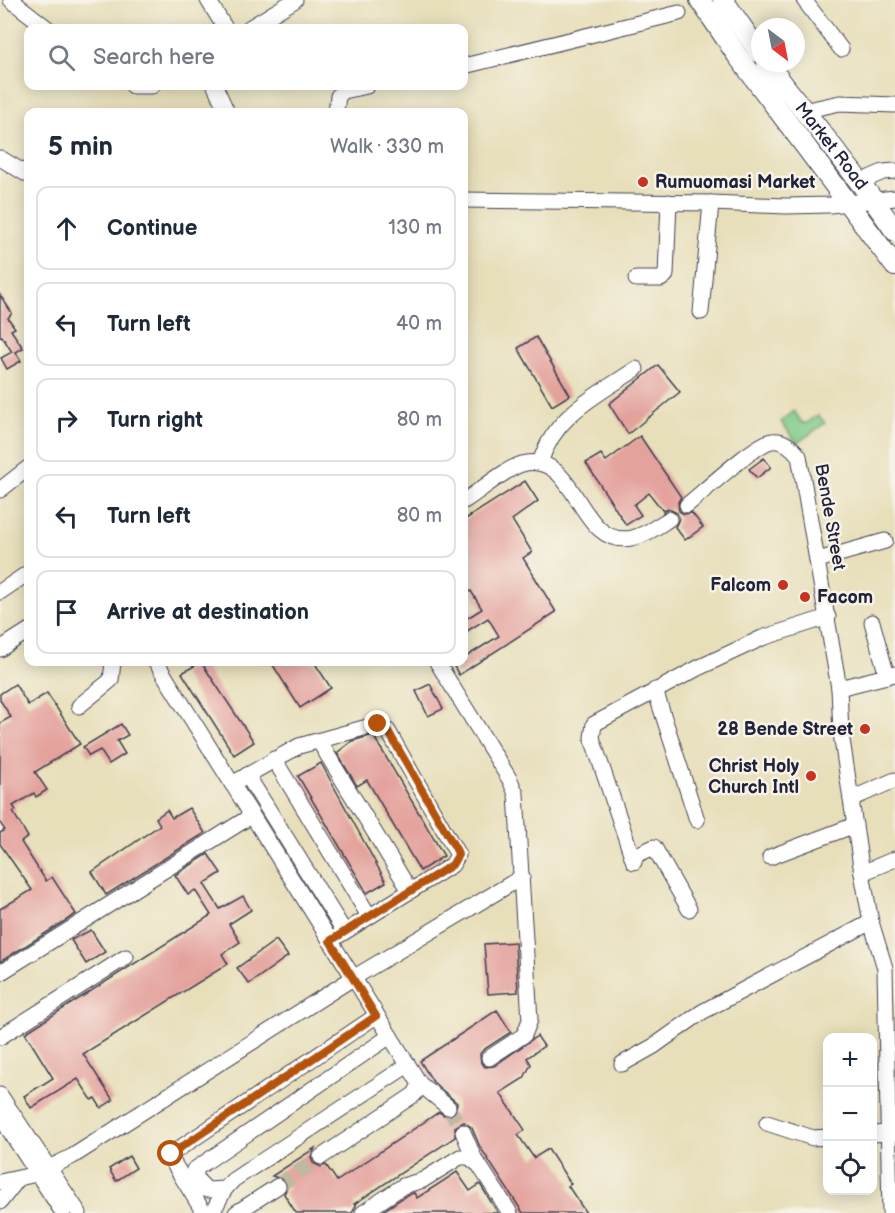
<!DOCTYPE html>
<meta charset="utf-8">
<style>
:root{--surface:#fff;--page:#f2f2f3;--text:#1f2937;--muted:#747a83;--line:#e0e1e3}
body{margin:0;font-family:"Balsamiq Sans",sans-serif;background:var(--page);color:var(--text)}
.controls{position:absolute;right:18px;bottom:18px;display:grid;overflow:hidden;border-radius:12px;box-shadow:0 3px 15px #0003}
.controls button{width:54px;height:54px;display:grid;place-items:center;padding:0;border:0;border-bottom:2px solid var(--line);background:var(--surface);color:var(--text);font:30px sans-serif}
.compass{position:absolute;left:751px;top:18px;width:54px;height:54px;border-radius:50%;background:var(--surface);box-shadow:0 3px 15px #0003;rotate:148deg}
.stop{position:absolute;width:18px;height:18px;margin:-14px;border:4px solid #b45309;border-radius:50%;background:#fff}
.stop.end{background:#b45309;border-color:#fff;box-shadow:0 2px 6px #0008}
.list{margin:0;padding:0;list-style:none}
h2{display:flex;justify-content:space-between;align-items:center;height:78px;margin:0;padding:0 24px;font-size:26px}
h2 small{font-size:20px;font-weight:400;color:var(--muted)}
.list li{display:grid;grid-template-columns:39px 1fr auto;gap:18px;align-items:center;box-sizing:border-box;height:84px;margin:0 12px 12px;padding:0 12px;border:2px solid var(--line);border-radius:12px}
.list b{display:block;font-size:22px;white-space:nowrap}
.list em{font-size:20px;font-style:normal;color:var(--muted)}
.icon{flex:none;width:33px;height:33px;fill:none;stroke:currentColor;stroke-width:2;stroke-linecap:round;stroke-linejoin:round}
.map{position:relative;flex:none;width:895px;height:1213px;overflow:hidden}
.search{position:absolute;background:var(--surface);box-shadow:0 3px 15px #0003;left:24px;top:24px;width:444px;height:66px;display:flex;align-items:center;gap:15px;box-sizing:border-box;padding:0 21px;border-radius:12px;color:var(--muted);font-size:22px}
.panel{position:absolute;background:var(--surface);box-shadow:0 3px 15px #0003;left:24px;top:108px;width:444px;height:558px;border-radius:12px}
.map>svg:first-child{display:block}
.green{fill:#81cb88;stroke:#527662;stroke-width:1.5}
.building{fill:#e4a29d}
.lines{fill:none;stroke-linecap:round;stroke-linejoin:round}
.minor-tunnel{stroke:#c0b9a1;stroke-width:15;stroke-dasharray:15 8;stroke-linecap:butt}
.minor-casing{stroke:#403e4e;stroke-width:17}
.major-casing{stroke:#403e4e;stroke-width:22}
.minor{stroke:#fff;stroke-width:15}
.major{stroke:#fff;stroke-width:20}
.route{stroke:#b45309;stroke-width:8}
.poi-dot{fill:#c8321e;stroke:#f7f3e8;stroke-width:2}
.labels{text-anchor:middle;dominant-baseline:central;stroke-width:5;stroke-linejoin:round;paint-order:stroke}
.street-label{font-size:18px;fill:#22223b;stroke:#f7f3e8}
.poi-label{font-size:18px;font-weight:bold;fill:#22223b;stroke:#f7f3e8;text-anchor:end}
</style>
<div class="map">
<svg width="895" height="1213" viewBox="0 0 895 1213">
<rect width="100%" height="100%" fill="#f7f3e8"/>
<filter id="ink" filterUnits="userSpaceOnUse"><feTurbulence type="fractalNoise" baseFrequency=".0167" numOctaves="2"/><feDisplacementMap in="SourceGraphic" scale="12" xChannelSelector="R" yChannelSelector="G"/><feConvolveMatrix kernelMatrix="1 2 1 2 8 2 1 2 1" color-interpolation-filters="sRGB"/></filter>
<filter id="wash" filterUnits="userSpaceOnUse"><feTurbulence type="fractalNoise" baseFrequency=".008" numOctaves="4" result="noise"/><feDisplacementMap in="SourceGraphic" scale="24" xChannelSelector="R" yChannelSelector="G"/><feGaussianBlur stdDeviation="1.35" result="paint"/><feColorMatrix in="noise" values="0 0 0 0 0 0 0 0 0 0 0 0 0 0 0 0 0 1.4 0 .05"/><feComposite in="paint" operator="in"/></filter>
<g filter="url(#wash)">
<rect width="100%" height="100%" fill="#e7dfba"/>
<!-- green -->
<polygon class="green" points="794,411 802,423 807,423 818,415 825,423 797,443 781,422"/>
<g id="blocks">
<!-- building -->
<g class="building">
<polygon points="0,295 12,313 8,318 15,328 11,330 23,348 16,352 21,361 7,369 1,358 12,352 2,336 0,337"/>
<polygon points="536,337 570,395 552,406 518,348"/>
<polygon points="658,365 680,392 628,434 609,404"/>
<polygon points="640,436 681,497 678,502 679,511 684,514 692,513 703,527 685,540 675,527 679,519 677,513 669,509 663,511 649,493 634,505 641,515 626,525 586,463 601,454 606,461"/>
<polygon points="764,458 771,467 757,478 749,469"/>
<polygon points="525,481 538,501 512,520 532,552 523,558 556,612 459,675 453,665 464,662 464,658 499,636 488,618 464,633 464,620 482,609 471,591 464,595 464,520"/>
<polygon points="201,662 254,742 234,755 182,673"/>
<polygon points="271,662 314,662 331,688 300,708"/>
<polygon points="15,684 28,705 47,693 80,744 35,772 47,790 36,797 34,793 13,806 16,810 13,812 28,837 21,842 46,881 52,877 76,914 0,962 0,909 32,890 0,844 0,833 5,830 0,823 0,723 11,717 0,700 0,694"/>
<polygon points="430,684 443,709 428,716 416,691"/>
<polygon points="121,724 128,735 117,741 125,754 109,764 100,750 89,756 83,747"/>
<polygon points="373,735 444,856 420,871 367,780 357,786 337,753 352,741"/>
<polygon points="321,763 386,882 367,893 298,776"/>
<polygon points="189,808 205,833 106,895 92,872 160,825 156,818 167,810 172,818"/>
<polygon points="208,854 221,873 204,884 220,909 243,896 251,910 229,924 240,942 222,954 228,964 83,1054 113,1100 101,1108 95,1098 92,1100 78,1079 31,1108 24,1096 53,1078 25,1033 211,915 195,890 188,895 175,875"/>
<polygon points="91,930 105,952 86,964 71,940"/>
<polygon points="276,940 288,956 249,984 237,968"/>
<polygon points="515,942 518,992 488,994 484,944"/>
<polygon points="497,1010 511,1032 483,1050 480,1054 481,1063 485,1067 494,1066 537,1036 544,1046 527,1058 531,1064 524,1078 500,1093 525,1130 518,1135 534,1158 548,1149 571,1184 568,1186 586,1213 523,1213 480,1147 472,1128 464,1122 455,1127 455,1137 354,1204 356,1206 352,1213 296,1213 284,1194 288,1186 286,1180 272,1176 315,1148 311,1157 313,1163 321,1167 326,1165 337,1181 439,1112 447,1117 455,1114 457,1103 433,1082 420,1061"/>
<polygon points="129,1156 136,1168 116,1181 109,1169"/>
<polygon points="457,1172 470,1191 480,1184 498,1213 380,1213 407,1195 414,1193 417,1198"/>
</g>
</g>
</g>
<g filter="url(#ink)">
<use href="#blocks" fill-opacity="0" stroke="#403e4e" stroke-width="1.5"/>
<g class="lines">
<!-- minor-tunnel -->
<g class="minor-tunnel">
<polyline points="448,1107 463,1132"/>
<polyline points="278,1186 321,1157"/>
</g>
<!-- minor casing -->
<g class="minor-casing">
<g id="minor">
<polyline points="11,0 47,28"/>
<polyline points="208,0 225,28"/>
<polyline points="804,0 841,49"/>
<polyline points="249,28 295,0"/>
<polyline points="464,66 679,13"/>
<polyline points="133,86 152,86"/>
<polyline points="215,86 227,112"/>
<polyline points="803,111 840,103 895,105"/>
<polyline points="336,112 338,96 344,91 367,86"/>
<polyline points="0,158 28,175"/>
<polyline points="860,182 883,172 895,171"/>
<polyline points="464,200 711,203 786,206 830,205 895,198"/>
<polyline points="636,279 661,279 666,275 669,202"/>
<polyline points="701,312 711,203"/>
<path d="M 540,463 C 555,414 596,396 636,369"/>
<polyline points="0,490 28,468"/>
<path d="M 464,501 C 480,491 505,469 522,464 C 578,449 577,549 632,538 C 646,535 658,526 669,519"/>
<path d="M 687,505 C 702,493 756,443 772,441 C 783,439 793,448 799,456 L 839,688 L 841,733 L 862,873 L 871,922 L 885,968 L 890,1213"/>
<polyline points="818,560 885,541"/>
<polyline points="0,592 28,573"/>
<polyline points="872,622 887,676"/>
<polyline points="0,649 28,631"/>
<polyline points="156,662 420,1084 415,1094 321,1157"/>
<polyline points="437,662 510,780 516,794 530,1020 524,1035 489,1058"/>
<polyline points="839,688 895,674"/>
<polyline points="655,690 697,820"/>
<polyline points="79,706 111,680 113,662"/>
<polyline points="319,741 410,891"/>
<polyline points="274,759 369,916"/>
<polyline points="247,775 344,931"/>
<polyline points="232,784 299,746 378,724 388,731 458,855 452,865 330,941"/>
<polyline points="851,799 895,780"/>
<polyline points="632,857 654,847 689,909"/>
<polyline points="770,857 855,825"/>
<polyline points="634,862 592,738 594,724 698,668 762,638 828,617"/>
<polyline points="862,873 895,859"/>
<polyline points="0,973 251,816"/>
<polyline points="0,1037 126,957"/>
<polyline points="622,1064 654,1046 702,1012 871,922"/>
<polyline points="420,1084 448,1107"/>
<polyline points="0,1095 79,1213"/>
<polyline points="0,1116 63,1213"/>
<polyline points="767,1123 813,1138 828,1137"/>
<polyline points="463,1132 475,1160"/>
<polyline points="872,1134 889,1133"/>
<polyline points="0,1182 37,1174 73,1156 353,978 522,877"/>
<polyline points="225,1189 207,1190 198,1181 194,1170 390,1036"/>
<polyline points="0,1202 18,1179"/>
<polyline points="204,1213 171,1159 171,1154 376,1016"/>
<polyline points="212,1213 225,1189 233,1180 408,1065"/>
<polyline points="236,1213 278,1186"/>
<polyline points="363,1213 403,1186 423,1180 460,1157 469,1157 479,1165 510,1213"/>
</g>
</g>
<!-- major casing -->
<g class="major-casing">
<g id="major">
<polyline points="700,0 737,55 895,266"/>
<polyline points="723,0 760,53"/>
<path id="s1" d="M 767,63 C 809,119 856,173 895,231"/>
</g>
</g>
<!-- minor -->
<use href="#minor" class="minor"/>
<!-- major -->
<use href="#major" class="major"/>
</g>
</g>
<g class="lines" filter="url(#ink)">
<!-- route -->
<polyline class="route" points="171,1154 376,1016 330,941 452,865 458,855 457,851 388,731 378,724"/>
</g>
<!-- markers -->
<g class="poi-dot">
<circle cx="643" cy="182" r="6"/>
<circle cx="783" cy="585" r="6"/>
<circle cx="805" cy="597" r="6"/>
<circle cx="865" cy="729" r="6"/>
<circle cx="811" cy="776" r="6"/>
</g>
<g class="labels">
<!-- street labels -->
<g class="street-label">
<text stroke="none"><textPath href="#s1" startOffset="105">Market Road</textPath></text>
<text transform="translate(830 517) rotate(80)">Bende Street</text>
</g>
<!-- poi labels -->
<g class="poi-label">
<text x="655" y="182" text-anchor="start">Rumuomasi Market</text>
<text x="771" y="585">Falcom</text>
<text x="817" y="597" text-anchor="start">Facom</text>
<text x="853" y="729">28 Bende Street</text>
<text x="799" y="766">Christ Holy<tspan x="799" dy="21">Church Intl</tspan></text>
</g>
</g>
</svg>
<div class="controls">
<button>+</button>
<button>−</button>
<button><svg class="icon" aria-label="locate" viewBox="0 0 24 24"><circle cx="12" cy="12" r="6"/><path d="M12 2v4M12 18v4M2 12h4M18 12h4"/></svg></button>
</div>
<svg class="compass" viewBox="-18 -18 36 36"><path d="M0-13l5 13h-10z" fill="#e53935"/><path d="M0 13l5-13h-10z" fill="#747a83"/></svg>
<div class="stop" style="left:171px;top:1154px"></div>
<div class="stop end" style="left:378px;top:724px"></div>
<div class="search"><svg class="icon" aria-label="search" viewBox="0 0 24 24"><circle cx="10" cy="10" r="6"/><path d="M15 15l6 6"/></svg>Search here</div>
<section class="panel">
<h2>5 min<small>Walk · 330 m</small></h2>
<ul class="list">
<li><svg class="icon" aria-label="ahead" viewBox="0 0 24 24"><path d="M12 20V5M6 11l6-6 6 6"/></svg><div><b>Continue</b></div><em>130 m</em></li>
<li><svg class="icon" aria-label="left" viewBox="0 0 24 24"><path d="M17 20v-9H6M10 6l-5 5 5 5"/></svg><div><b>Turn left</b></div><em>40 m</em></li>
<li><svg class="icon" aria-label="right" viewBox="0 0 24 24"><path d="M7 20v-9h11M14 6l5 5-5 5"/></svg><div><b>Turn right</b></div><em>80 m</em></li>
<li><svg class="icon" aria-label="left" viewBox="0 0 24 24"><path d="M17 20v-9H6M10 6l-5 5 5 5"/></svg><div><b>Turn left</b></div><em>80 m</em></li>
<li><svg class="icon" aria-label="arrive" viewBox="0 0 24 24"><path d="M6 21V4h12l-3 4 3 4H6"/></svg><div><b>Arrive at destination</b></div></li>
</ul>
</section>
</div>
